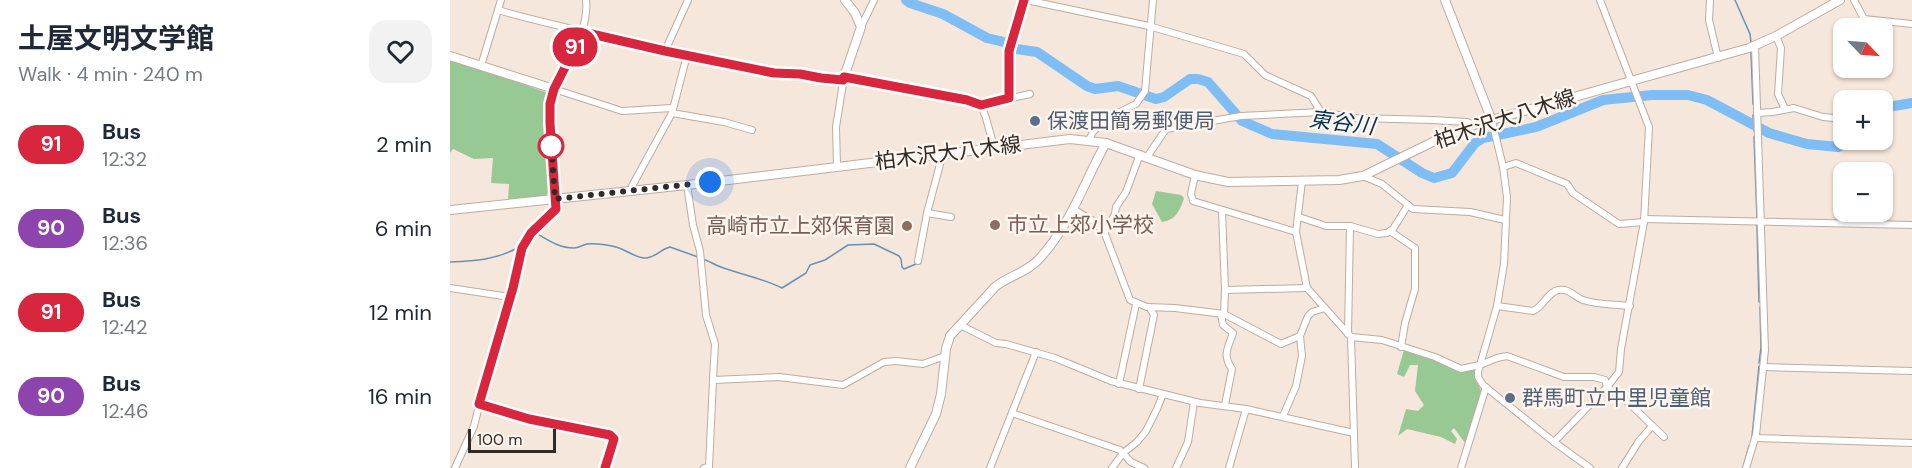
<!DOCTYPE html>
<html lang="en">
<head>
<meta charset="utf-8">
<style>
	:root { --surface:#fff; --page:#f2f2f3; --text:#1f2937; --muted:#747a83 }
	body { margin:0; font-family:"DM Sans","Noto Sans JP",sans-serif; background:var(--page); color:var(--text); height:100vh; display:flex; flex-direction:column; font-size:22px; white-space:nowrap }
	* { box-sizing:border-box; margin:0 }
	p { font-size:20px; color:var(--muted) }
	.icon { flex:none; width:33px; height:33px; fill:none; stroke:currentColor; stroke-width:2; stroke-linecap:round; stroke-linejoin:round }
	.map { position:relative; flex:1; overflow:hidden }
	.details { display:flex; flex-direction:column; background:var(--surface); width:450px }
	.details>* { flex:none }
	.badge { padding:0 12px; border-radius:20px; font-size:21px; line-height:39px }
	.needle { width:39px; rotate:115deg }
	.tools { position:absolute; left:1383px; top:18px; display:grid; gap:12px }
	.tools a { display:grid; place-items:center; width:60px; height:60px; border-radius:12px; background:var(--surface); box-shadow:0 2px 4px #0004; font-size:30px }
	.scale { position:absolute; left:18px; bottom:15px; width:88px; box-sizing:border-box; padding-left:6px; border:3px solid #312b27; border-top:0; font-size:16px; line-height:21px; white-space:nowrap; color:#312b27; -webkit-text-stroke:4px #fef6ee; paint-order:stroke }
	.you { position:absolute; width:30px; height:30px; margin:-15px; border:4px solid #fff; border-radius:50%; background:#1a73e8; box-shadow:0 0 0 9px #1a73e833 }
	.map>.badge { position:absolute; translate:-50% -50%; box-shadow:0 0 0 3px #fff }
	.round { display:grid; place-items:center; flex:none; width:63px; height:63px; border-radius:18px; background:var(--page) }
	.summary { display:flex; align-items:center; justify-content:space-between; height:102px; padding:0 18px }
	h1 { font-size:28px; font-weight:700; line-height:45px }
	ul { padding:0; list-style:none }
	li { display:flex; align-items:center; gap:18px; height:84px; padding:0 18px }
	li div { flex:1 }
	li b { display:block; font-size:22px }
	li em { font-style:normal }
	li .badge { min-width:66px; font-weight:700; text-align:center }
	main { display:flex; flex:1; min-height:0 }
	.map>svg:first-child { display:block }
	.green { fill:#98c893 }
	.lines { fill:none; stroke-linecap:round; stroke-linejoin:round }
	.stream { stroke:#6891b7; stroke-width:1.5 }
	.river { stroke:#7fbdf5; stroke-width:10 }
	.street-casing { stroke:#bbada2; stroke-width:8 }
	.secondary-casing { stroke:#bbada2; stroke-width:10 }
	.street { stroke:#fff; stroke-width:6 }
	.secondary { stroke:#fff; stroke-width:8 }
	.line-casing { stroke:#fff; stroke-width:14 }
	.line { stroke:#d7263d; stroke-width:9 }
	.walk { stroke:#312b27; stroke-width:6; stroke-dasharray:0 10.8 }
	.service-dot { fill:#5c6f8a; stroke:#fef6ee; stroke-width:2 }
	.stop-dot { fill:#fff; stroke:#d7263d; stroke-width:3 }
	.education-dot { fill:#8d6e63; stroke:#fef6ee; stroke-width:2 }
	.labels { text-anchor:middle; stroke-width:5; stroke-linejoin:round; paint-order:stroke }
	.street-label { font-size:21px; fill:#312b27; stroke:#fef6ee }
	.service-label { font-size:21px; fill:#4e5e75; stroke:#fef6ee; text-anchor:start }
	.education-label { font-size:21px; fill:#785e54; stroke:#fef6ee; text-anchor:start }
	.water-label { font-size:22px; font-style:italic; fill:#013255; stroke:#fef6ee }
</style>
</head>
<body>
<main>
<section class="details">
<div class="summary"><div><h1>土屋文明文学館</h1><p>Walk · 4 min · 240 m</p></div><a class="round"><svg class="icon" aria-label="heart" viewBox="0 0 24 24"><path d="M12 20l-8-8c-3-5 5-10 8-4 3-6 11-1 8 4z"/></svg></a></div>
<ul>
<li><span class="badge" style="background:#d7263d;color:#fff">91</span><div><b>Bus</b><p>12:32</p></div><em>2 min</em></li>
<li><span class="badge" style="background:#8e44ad;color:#fff">90</span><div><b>Bus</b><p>12:36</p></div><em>6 min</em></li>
<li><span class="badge" style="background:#d7263d;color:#fff">91</span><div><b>Bus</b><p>12:42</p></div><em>12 min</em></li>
<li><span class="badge" style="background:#8e44ad;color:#fff">90</span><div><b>Bus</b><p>12:46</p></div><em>16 min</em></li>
</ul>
</section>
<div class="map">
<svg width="1462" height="468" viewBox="0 0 1462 468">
	<rect width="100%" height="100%" fill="#f5e7db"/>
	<g class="green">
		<polygon points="0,59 98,93 94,115 100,189 96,196 58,200 59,184 41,183 43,158 24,159 3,149 0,153"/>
		<path d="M706,191L731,195L734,198C730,210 726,220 712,222L702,204Z"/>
		<path d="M954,350C963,353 973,355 983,359C997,364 1010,374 1025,369L1026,381L1032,392L1015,443L1004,428L1001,431L1007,439L1005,444L991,437L957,429L948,436L956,409L968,411L974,405L965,391L968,365H960L954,377L947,374Z"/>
	</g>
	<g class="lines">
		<g class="stream">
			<polyline points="1285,0 1300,34 1301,43"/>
			<polyline points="1301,52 1303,104"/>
			<polyline points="1303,115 1304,131"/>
			<polyline points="1304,137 1307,218"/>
			<polyline points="1307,225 1309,302"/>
			<path d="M86,233C98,240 109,248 124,248C129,248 132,245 137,244C145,243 161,245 169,248C178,251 186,258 195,258C205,258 211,249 220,247L248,257"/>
			<path d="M253,259C259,261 265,265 271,267C292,275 312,278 332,288L356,273L360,265L375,260L398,245L424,244L449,256L451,259L452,267L454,269L466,264"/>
			<path d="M0,262C25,261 46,260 69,247"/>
			<polyline points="1309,363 1311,348 1310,307"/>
			<polyline points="1302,437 1309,366"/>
			<polyline points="1293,468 1299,446"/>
		</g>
		<g class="river">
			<polyline points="456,0 460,3 493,14 537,38 554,42 566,49 587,52 637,86 645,89 668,86 706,99 714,97 740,79 748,79 758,82 792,121 822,134 927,144 972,173 984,178 1002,173 1025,143 1033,138 1086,127 1153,100 1202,95 1238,95 1257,100 1319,133 1357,144 1388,147 1396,144 1401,140"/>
			<polyline points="1432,108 1462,103"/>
		</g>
		<defs>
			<g id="street">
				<polyline points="576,0 699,26 794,54 815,75 861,96 871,112"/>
				<polyline points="1260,0 1259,20 1268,58"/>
				<polyline points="1404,0 1414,19 1462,24"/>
				<path d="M48,10C97,24 146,34 195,46C261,61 326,75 393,80"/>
				<polyline points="411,27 424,0"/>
				<polyline points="1326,36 1331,48 1328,94 1335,109"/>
				<polyline points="215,51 238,0"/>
				<polyline points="31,66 51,0"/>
				<polyline points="399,78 517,100 531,105 536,118 544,147"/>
				<polyline points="104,89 172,111 222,108"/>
				<polyline points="559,98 559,51 574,0"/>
				<polyline points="531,105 580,94"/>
				<polyline points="222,113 274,122 302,130"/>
				<polyline points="1307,113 1323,112 1344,108 1373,117 1394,119"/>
				<polyline points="1042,121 1053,167 1057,197 1054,264 1047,306 1028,372 1028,377 1033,385 1104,442 1140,468"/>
				<polyline points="639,140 643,132 650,125 660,117 686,104 695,91 703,0"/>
				<polyline points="697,157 716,129 791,116 871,112 906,118 983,120 1017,122 1024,125"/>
				<polyline points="387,166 386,127 394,77"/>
				<polyline points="1053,167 1066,163 1117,184 1123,193 1169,224 1194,222"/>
				<polyline points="745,175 741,194 743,201 846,232"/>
				<polyline points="913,176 932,184 963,209 1020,212 1055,220"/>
				<polyline points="852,181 846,232 857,288 901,337 905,468"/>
				<polyline points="237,185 243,225 250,251 256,315 265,344 263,380"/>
				<polyline points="183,190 182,186 222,113 237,55"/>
				<polyline points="623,209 645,222 655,234 680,300 697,307 725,308 774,314 831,344 850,336"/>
				<polyline points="772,211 775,290 774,314"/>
				<polyline points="477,213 501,217"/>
				<polyline points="849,217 876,226 900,226 928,234 937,233 943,229 958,205"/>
				<polyline points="1194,219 1462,225"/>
				<polyline points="940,231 965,248 965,289 955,323 951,347"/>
				<polyline points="654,233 665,214 666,207 676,192 690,154"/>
				<polyline points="468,261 477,213 493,153"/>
				<polyline points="0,288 60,297"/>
				<polyline points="775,290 857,288"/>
				<path d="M1047,306L1083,311C1093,307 1098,292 1108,290C1120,288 1124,297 1133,300C1147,305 1165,304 1180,306"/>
				<path d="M771,315L773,325L783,333C778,348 772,355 782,369L775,405"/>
				<polyline points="510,325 546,343 556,344 605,358 661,381 750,403 796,409 904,433"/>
				<polyline points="898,334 900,226"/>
				<polyline points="901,337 932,340 985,357 1011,369 1030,365 1047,358 1057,356 1114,377 1144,377 1155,380 1157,387 1180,404 1214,437"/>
				<polyline points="1313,367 1462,371"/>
				<polyline points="669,384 686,304"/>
				<polyline points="689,389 704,315 699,307"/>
				<polyline points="29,404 79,419 143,430 162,436 164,439 155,468"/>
				<polyline points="562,413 670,450 681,462 694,468"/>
				<polyline points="833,416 846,386 852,356 850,336 858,316 862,312 875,308"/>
				<polyline points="1305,438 1462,443"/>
				<polyline points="1104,442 1157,387 1169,372 1171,349 1194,222 1199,127 1150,0"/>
				<path d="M5,468L24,426L35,382L63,288L72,248L81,233L106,209C107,177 94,134 100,103C107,66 140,39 136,0"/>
				<polyline points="254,468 259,467 263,380 329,377 393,385 434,362 446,361 473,364 495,356"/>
				<polyline points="540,468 586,352"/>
				<polyline points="662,468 673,453 687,442 696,431 707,409 713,394"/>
				<polyline points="726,468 738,442 744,402"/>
				<polyline points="779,468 796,409"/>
				<polyline points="1011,468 1036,387"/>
				<polyline points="1172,468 1189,441 1202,426"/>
				<polyline points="1296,468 1306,435 1315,350 1305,46"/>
			</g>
			<g id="secondary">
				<polyline points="395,0 405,13 411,27 394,77 399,78"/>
				<polyline points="995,0 1042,121"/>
				<polyline points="0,56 104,89"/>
				<polyline points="0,210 237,185 620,139 656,143 745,175 778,182 889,180 913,176 995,136 1024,125 1299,48 1326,36 1390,0"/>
				<path d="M460,468L486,414L491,394L496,349L500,336L545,287C558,276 576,273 588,260C620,227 634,182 656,143"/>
			</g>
		</defs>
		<use href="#street" class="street-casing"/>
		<use href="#secondary" class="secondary-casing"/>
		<use href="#street" class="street"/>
		<use href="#secondary" class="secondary"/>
	</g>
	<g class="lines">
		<defs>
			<polyline id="line" points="155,468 164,439 160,435 79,419 29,404 63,288 72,248 81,233 106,209 100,123 100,104 104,89 133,32 215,51 324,73 350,74 371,78 393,80 394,77 517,100 531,105 559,98 559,51 574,0"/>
		</defs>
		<use href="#line" class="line-casing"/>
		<use href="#line" class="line"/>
		<polyline class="walk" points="101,146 101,142 105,199 260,182"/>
	</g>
	<g class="service-dot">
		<circle cx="585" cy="121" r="6"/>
		<circle cx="1060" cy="398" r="6"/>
	</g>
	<circle class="stop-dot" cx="101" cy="146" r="12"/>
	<g class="education-dot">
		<circle cx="545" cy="225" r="6"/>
		<circle cx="457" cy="226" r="6"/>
	</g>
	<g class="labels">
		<g class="street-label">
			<text transform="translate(1055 119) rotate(-18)" y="7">柏木沢大八木線</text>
			<text transform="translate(498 153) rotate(-7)" y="7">柏木沢大八木線</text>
		</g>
		<g class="service-label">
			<text x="597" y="128">保渡田簡易郵便局</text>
			<text x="1072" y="405">群馬町立中里児童館</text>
		</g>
		<g class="education-label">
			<text x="557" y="232">市立上郊小学校</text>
			<text x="445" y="233" text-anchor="end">高崎市立上郊保育園</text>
		</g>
		<g class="water-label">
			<text transform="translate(892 122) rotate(7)" y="8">東谷川</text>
		</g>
	</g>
</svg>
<div class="tools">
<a><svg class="needle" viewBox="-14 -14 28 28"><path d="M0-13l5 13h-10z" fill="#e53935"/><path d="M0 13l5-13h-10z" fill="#747a83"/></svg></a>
<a>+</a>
<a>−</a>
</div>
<div class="scale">100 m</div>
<div class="you" style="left:260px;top:182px"></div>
<b class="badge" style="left:125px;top:47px;background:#d7263d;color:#fff">91</b>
</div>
</main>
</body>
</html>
